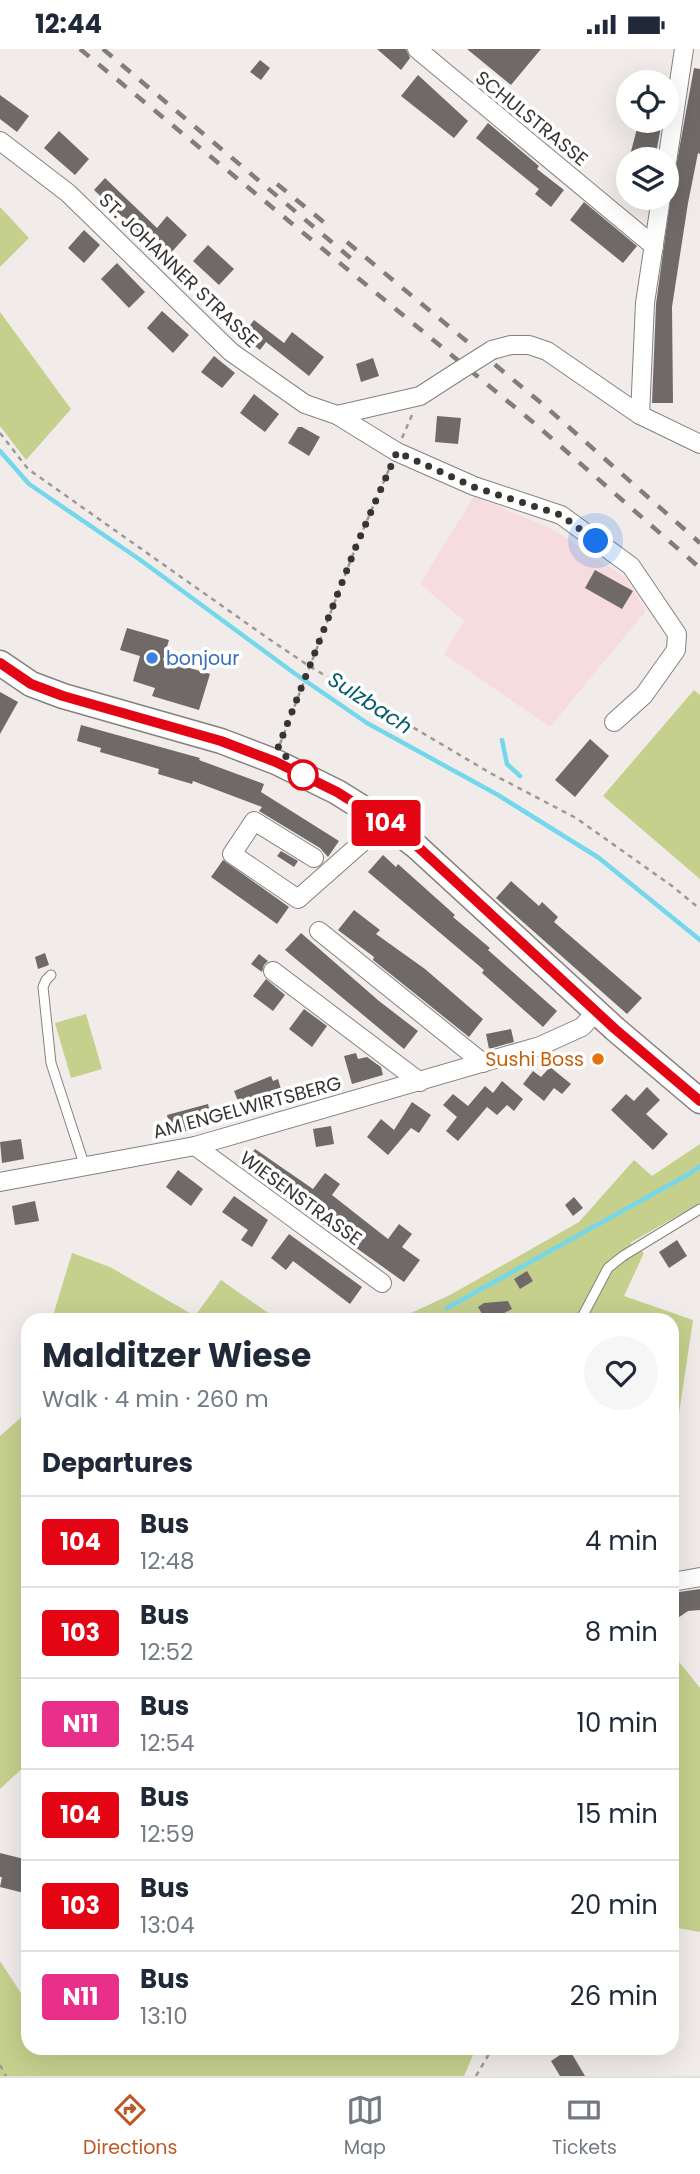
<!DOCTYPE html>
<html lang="en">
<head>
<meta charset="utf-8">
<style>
	:root { --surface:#fff; --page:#f6f6f7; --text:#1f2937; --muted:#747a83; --line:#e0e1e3; --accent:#bc5826 }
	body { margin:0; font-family:Poppins,sans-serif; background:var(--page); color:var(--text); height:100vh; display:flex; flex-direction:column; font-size:26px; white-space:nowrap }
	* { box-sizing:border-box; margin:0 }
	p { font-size:23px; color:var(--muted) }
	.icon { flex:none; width:38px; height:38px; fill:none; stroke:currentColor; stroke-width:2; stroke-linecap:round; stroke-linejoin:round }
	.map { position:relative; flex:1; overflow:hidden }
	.sheet { position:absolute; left:21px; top:1264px; width:658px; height:742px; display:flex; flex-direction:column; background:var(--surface); border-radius:21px; box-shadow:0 7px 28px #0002 }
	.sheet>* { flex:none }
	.badge { padding:0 14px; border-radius:5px; font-size:24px; line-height:46px }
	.controls { position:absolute; left:616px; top:21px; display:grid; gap:14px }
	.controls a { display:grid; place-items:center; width:63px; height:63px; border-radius:50%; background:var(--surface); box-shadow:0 7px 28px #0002; font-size:35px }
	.you { position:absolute; width:35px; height:35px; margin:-18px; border:5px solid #fff; border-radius:50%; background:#1a73e8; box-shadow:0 0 0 10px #1a73e833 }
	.map>.badge { position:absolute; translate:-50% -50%; box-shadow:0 0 0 4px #fff }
	h2 { padding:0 21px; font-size:26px; line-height:63px }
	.round { display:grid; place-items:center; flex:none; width:74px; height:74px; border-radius:37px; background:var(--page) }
	.summary { display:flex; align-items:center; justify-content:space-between; height:119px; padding:0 21px }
	h1 { font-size:33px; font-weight:700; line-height:52px }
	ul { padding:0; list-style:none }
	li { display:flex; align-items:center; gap:21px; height:91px; padding:0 21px; border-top:2px solid var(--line) }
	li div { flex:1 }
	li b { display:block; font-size:26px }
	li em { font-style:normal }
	li .badge { min-width:77px; font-weight:700; text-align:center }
	.status { display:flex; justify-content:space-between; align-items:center; height:49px; padding:0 35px; background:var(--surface); direction:ltr }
	.status svg { height:19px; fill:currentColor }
	.dock { display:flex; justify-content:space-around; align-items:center; height:98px; border-top:2px solid var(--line); background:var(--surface); font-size:19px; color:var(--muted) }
	.dock a { display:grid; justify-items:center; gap:4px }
	.dock .active { color:var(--accent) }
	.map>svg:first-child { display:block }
	.commercial { fill:#f7dcdf }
	.green { fill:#c5d08d }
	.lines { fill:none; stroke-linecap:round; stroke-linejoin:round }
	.stream { stroke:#75d7ec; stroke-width:4.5 }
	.building { fill:#6f6a68 }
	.service-casing { stroke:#86817f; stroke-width:11 }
	.minor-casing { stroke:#86817f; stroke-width:20 }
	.secondary-casing { stroke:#86817f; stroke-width:27 }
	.path { stroke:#9d9997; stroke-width:2.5; stroke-dasharray:5 5; stroke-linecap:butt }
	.service { stroke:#fff; stroke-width:9 }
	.minor { stroke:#fff; stroke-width:18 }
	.secondary { stroke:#fff; stroke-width:24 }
	.rail { stroke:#817d7c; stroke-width:4.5; stroke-dasharray:12 12; stroke-linecap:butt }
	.minor-bridge-casing { stroke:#86817f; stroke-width:20; stroke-linecap:butt }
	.minor-bridge { stroke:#fff; stroke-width:18 }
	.line-casing { stroke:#fff; stroke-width:16 }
	.line { stroke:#e30513; stroke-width:10 }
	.walk { stroke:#373534; stroke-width:7; stroke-dasharray:0 12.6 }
	.shop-dot { fill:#3f7fe0; stroke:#fff; stroke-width:2.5 }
	.stop-dot { fill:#fff; stroke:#e30513; stroke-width:3.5 }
	.food-dot { fill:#e8710a; stroke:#fff; stroke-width:2.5 }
	.labels { text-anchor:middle; stroke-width:7; stroke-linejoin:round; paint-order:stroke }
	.street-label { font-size:19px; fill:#373534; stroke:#fff }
	.shop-label { font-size:19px; fill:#366cbe; stroke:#fff; text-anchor:start }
	.food-label { font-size:19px; fill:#c56008; stroke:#fff; text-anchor:end }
	.water-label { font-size:21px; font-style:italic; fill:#035c6b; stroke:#fff }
</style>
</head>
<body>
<div class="status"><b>12:44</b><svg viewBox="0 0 49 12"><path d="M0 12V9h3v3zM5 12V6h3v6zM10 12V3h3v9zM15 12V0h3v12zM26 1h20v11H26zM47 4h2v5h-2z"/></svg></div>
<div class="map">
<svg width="700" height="2027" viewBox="0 0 700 2027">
	<rect width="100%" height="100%" fill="#f1ecea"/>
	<polygon class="commercial" points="474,447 556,482 626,529 646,562 550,678 444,605 464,572 420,535"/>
	<g class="green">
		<polygon points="0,158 29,189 0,218"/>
		<polygon points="0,263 71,360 26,411 0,377"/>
		<polygon points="694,641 700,646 700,830 603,747"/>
		<polygon points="86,965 102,1020 71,1029 55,974"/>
		<polygon points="700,1095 700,1154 630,1194 644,1204 624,1247 693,1271 672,1411 672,1270 398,1270 450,1246 579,1173 634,1111 652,1127"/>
		<polygon points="72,1204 110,1218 195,1267 221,1231 277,1270 52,1270"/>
		<polygon points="28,1351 28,1714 0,1740 0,1387 24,1366"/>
		<polygon points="672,1604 700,1639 700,1883 672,1878"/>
		<polygon points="0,1912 28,1955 28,1998 476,1999 464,2027 0,2027"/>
	</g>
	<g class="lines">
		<g class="stream">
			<polyline points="0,402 29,435 139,510 294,624 367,674 498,746 599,809 700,891"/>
			<polyline points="502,691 507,715 520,727"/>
			<polyline points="447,1259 689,1125 700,1117"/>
		</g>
	</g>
	<g class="building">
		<polygon points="377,0 406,0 410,9 401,21"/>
		<polygon points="467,0 541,0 511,36"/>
		<polygon points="260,11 270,19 261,31 250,23"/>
		<polygon points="694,19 700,20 700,105 698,104 688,154 672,258 673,354 652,354 656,255 671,145"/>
		<polygon points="418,26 468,72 454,89 401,47"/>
		<polygon points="0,46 29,67 17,83 0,70"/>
		<polygon points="639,72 662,72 655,110 629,110"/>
		<polygon points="488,74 539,117 537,120 564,141 551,158 535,145 539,140 476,89"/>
		<polygon points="59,82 89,110 75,126 44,99"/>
		<polygon points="105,129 157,179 167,167 187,186 168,207 141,181 139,183 129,174 94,141"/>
		<polygon points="584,153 637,197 623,214 570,171"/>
		<polygon points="84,181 100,196 84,214 68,199"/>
		<polygon points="208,196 234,220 219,236 193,212"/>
		<polygon points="117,214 145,243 129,259 101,230"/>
		<polygon points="162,262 189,286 173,304 147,279"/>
		<polygon points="254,271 284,294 292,283 324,308 309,327 266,293 260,301 242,287"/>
		<polygon points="214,307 235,324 222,339 201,323"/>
		<polygon points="373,309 379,327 361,333 356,315"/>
		<polygon points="254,345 279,365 265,383 240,364"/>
		<polygon points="437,367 461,369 458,395 435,393"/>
		<polygon points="298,378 302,378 320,388 309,407 288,394"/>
		<polygon points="595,521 633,542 622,560 585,539"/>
		<polygon points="127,579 169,591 163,611 210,625 199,661 152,647 155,639 133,632 140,607 120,601"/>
		<polygon points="0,643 18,653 0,685"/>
		<polygon points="81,676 200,709 199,711 264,735 261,743 339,792 328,808 320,799 259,762 262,758 193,732 192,735 158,725 159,720 100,703 101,699 77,692"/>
		<polygon points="590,690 609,707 575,748 555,731"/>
		<polygon points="281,802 298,812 294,818 277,807"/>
		<polygon points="383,806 396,818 398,815 455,866 453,868 490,899 488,901 557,962 543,978 482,924 484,921 368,823"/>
		<polygon points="223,811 289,858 277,875 211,828"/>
		<polygon points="511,832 539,857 542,853 558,868 554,873 642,949 627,965 496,849"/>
		<polygon points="354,861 380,881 376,885 425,920 483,970 469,988 373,911 374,908 338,881"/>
		<polygon points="301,884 379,952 418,982 404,1000 285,901"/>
		<polygon points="45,904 49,916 38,920 35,908"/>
		<polygon points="259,905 268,912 264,916 262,923 251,915"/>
		<polygon points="266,930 285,946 273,962 253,947"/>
		<polygon points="304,960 327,977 312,998 289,980"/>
		<polygon points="511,980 514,993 489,1000 486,985"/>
		<polygon points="356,1004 358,1010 367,1008 381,1018 383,1026 352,1035 344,1007"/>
		<polygon points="550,1018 571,1035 562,1045 554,1039 544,1052 523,1035 533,1022 541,1028"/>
		<polygon points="271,1027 273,1032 278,1030 285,1054 272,1058 270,1051 242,1062 234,1042"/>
		<polygon points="502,1032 523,1050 514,1062 507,1056 497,1066 487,1058 458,1092 446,1082 457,1068 443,1056 453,1045 468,1057 485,1037 493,1044"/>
		<polygon points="647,1038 660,1051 646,1065 668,1085 653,1101 611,1061 626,1045 634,1052"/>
		<polygon points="412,1053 431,1066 419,1084 411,1079 388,1106 367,1088 381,1070 394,1081"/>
		<polygon points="208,1055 213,1075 172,1086 167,1066"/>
		<polygon points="331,1077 334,1095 316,1098 313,1080"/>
		<polygon points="21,1090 24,1110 2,1114 0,1093"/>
		<polygon points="255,1100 313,1140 325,1124 340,1135 332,1146 388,1190 399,1175 412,1185 402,1198 420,1211 404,1233 243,1118"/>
		<polygon points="178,1121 203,1140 191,1157 166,1138"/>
		<polygon points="234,1147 268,1171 252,1198 241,1191 248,1181 222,1163"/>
		<polygon points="574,1148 583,1159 573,1167 565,1156"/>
		<polygon points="35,1152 39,1172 15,1176 12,1157"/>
		<polygon points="289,1185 362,1238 350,1255 293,1212 286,1221 271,1209"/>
		<polygon points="677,1191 687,1207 669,1219 659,1203"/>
		<polygon points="527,1222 533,1232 520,1240 514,1230"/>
		<polygon points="508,1252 512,1260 493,1270 485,1270 478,1258 484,1254"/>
		<polygon points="700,1540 700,1561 688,1562 672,1573 672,1544"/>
		<polygon points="0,1804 28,1811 28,1827 24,1844 0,1838 2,1828 0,1828"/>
		<polygon points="569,2000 585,2027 560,2027 551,2012"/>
	</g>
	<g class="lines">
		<defs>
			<g id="service">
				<polyline points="51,926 46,931 43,938 51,1014 85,1118"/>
				<polyline points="581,1270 608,1219 623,1207 700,1160"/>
			</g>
			<g id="minor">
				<polyline points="417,0 654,197"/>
				<polyline points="0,92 68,144 231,303 305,355 337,366 420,347 454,325"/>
				<polyline points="667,113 684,0"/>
				<polyline points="492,301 511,296 529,296 547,302 640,366 700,395"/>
				<polyline points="337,366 397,403 474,437 561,466 631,517 677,585 676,601 644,646 614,673"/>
				<polyline points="640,366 645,254 661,149"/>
				<polyline points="314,809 254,772 232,805 298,850 385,773"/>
				<polyline points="319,882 483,1014"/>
				<polyline points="273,922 420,1033"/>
				<polyline points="195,1097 382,1234"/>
				<polyline points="0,1133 195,1097 540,997 582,978 597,962"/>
				<polyline points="672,1533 700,1528"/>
			</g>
			<polyline id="secondary" points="0,614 31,635 63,647 221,692 276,713 337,743 385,773 417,798 615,980 700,1052"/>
		</defs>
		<use href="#service" class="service-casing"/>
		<use href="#minor" class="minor-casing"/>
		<use href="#secondary" class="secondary-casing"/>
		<g class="path">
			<polyline points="0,384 28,420 269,590 309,617 492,725 576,769 672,837 700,860"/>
			<polyline points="402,389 412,366"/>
			<polyline points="280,695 357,495 390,418"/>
			<polyline points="0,2016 6,2027"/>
			<polyline points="476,2027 493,1998"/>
		</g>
		<use href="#service" class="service"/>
		<use href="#minor" class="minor"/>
		<use href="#secondary" class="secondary"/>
		<g class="rail">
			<polyline points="80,0 534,374 700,519"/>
			<polyline points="103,0 354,212"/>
			<polyline points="277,135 326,175"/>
			<polyline points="347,193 546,358 700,494"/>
		</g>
		<defs>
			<polyline id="minor-bridge" points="454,325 492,301"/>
		</defs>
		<use href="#minor-bridge" class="minor-bridge-casing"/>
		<use href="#minor-bridge" class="minor-bridge"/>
	</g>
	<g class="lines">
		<defs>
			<polyline id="line" points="0,614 31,635 63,647 221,692 276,713 337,743 385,773 417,797 615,980 700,1052"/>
		</defs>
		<use href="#line" class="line-casing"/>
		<use href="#line" class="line"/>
		<polyline class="walk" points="303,726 278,699 357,495 397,403 474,438 561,466 596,492"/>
	</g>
	<circle class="shop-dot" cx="152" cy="609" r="7"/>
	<circle class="stop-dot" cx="303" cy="726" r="14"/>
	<circle class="food-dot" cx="598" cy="1010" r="7"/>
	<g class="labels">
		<g class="street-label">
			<text transform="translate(532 69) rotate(39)" y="7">SCHULSTRASSE</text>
			<text transform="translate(179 221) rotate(44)" y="7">ST. JOHANNER STRASSE</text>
			<text transform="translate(247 1058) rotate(-15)" y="7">AM ENGELWIRTSBERG</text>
			<text transform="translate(301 1149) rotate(36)" y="7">WIESENSTRASSE</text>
		</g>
		<g class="shop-label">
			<text x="166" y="616">bonjour</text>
		</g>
		<g class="food-label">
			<text x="584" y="1017">Sushi Boss</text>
		</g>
		<g class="water-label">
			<text transform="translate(370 654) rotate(33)" y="7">Sulzbach</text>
		</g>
	</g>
</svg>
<div class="controls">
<a><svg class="icon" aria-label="locate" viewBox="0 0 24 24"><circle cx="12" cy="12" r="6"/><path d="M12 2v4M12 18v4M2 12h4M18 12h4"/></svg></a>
<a><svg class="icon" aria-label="layers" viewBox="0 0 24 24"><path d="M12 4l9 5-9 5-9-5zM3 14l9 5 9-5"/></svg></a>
</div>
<div class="you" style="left:596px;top:492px"></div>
<b class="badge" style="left:386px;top:774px;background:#e30513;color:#fff">104</b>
<section class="sheet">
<div class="summary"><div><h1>Malditzer Wiese</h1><p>Walk · 4 min · 260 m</p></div><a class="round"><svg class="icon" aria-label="heart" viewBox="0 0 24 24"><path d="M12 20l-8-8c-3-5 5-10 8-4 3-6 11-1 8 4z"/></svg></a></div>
<h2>Departures</h2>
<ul>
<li><span class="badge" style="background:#e30513;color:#fff">104</span><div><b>Bus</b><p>12:48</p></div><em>4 min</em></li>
<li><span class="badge" style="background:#e30513;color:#fff">103</span><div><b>Bus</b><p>12:52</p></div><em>8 min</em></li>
<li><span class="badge" style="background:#e8308a;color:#fff">N11</span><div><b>Bus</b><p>12:54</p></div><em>10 min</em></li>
<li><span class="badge" style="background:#e30513;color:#fff">104</span><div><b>Bus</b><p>12:59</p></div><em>15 min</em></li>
<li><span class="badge" style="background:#e30513;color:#fff">103</span><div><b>Bus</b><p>13:04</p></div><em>20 min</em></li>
<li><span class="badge" style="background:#e8308a;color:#fff">N11</span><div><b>Bus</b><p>13:10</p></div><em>26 min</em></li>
</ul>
</section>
</div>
<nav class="dock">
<a class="active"><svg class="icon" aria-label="directions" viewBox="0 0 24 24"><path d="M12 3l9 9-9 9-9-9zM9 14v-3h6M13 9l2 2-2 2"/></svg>Directions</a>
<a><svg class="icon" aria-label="map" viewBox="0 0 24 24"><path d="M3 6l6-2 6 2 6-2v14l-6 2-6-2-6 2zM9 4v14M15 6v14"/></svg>Map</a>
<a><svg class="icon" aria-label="tickets" viewBox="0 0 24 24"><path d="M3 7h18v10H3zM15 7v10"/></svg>Tickets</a>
</nav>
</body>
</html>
